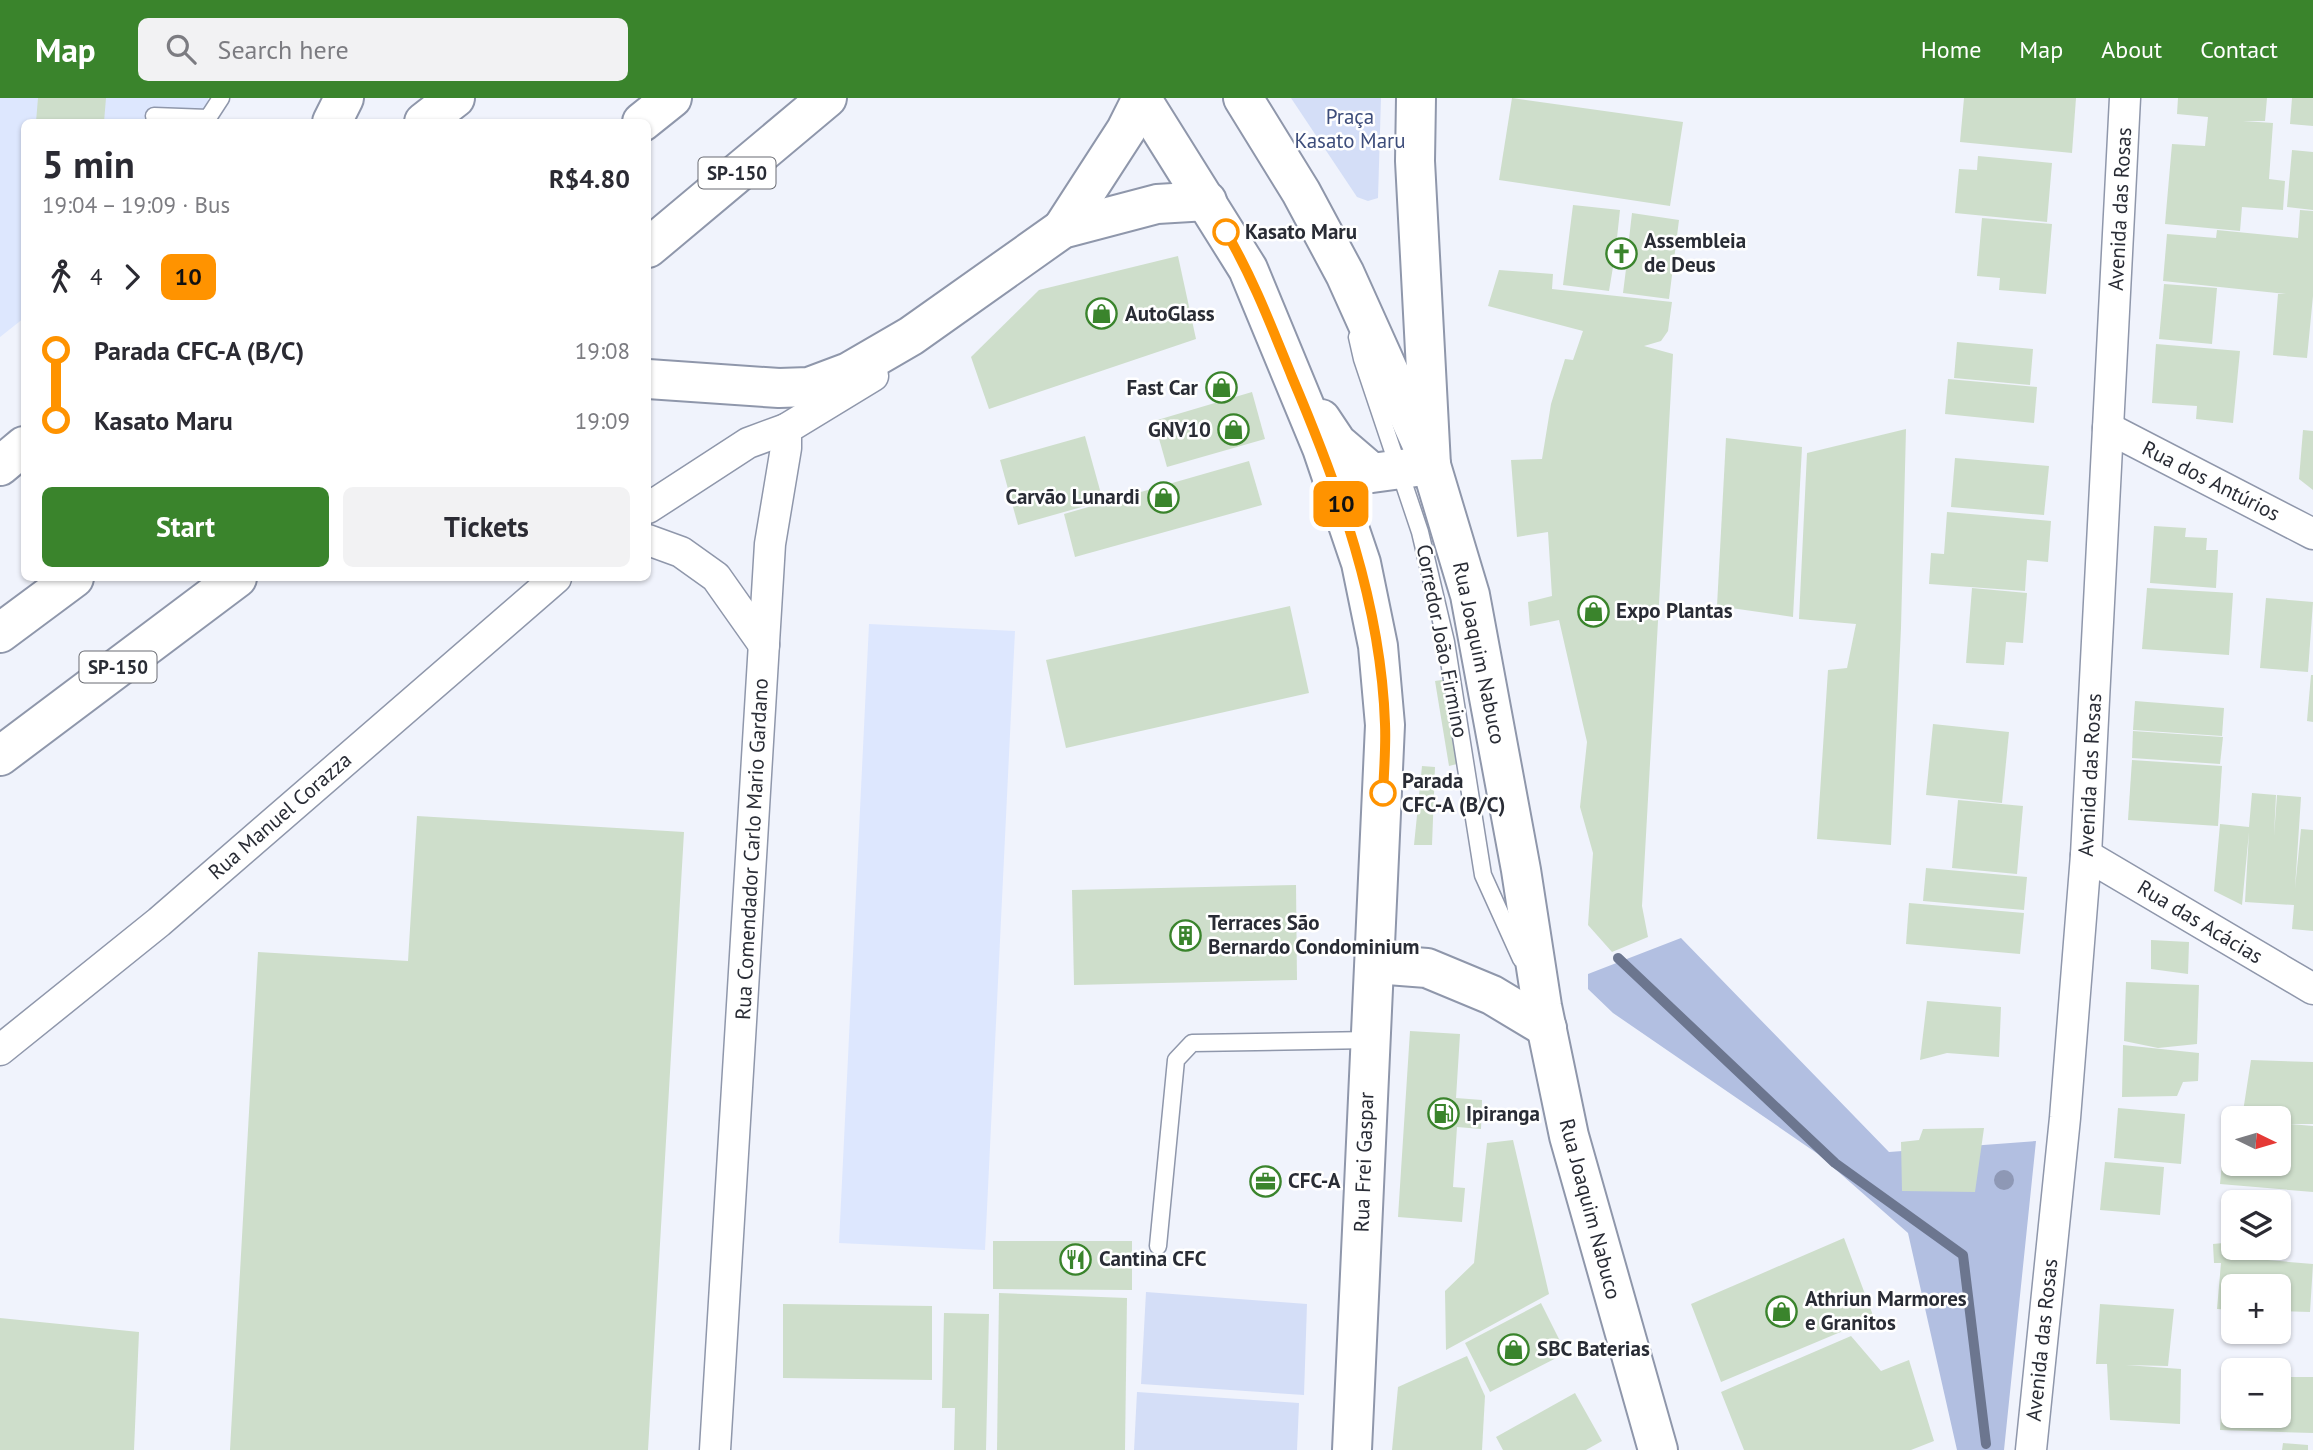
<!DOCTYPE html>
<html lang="en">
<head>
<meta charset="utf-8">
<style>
	:root { --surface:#fff; --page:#f2f2f3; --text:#2b2b33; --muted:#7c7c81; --accent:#3a842c }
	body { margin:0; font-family:"PT Sans",sans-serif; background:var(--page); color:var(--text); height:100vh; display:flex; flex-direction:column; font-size:26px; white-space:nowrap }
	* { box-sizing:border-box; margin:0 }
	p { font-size:23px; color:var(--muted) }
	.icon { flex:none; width:38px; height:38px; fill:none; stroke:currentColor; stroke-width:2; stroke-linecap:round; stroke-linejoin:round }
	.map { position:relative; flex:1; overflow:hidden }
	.details { position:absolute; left:21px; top:21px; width:630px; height:462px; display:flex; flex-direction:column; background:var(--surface); border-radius:10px; box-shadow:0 2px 5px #0004 }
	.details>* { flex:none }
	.badge { padding:0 14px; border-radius:10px; font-size:24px; line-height:46px }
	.needle { width:46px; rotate:95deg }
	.tools { position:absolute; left:2221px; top:1008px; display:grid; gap:14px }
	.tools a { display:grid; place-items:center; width:70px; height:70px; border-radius:10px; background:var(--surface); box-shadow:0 2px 5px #0004; font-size:35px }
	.map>.badge { position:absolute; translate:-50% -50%; box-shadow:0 0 0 4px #fff }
	.legs { display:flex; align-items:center; gap:10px; height:77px; padding:0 21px; font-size:23px }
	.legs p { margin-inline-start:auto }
	.overview { display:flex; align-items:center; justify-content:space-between; height:119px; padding:0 21px }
	h1 { font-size:38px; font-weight:800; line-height:52px }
	.action { display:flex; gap:14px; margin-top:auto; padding:14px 21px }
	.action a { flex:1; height:80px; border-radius:10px; background:var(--accent); color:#fff; font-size:28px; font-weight:800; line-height:80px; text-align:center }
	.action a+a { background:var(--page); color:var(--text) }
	ul { padding:0 21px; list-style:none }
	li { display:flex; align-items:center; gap:24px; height:70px; font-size:26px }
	li i { display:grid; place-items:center; width:10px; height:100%; margin:0 9px; background:currentColor }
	li i::after { content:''; width:18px; height:18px; margin:-9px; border:5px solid; border-radius:50%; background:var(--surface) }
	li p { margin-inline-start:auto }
	li:first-child i { background:linear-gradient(#0000 50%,currentColor 0) }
	li:last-child i { background:linear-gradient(currentColor 50%,#0000 0) }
	header { display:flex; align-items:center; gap:42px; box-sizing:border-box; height:98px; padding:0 35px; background:var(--accent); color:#fff }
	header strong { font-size:33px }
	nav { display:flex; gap:38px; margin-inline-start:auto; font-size:24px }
	.search { width:490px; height:63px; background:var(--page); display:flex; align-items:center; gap:18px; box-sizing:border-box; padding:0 24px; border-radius:10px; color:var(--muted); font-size:26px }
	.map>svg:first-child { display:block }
	.built { fill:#dde7fe }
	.green { fill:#d4def7 }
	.forest { fill:#b2bfe1 }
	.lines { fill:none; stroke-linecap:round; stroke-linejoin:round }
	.stream { stroke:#6c768f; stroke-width:10 }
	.building { fill:#cedecb }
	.service-casing { stroke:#8f97ab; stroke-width:19 }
	.minor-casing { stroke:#8f97ab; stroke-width:33 }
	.primary-casing { stroke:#8f97ab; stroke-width:42 }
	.trunk-casing { stroke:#8f97ab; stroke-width:42 }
	.motorway-casing { stroke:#8f97ab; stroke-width:42 }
	.service { stroke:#fff; stroke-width:16 }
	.minor { stroke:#fff; stroke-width:30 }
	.primary { stroke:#fff; stroke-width:38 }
	.trunk { stroke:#fff; stroke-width:38 }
	.motorway { stroke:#fff; stroke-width:38 }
	.tree { fill:#8e98b5 }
	.line-1-casing { stroke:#fff; stroke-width:16 }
	.line-1 { stroke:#ff9300; stroke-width:10 }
	.stop-1-dot { fill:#fff; stroke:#ff9300; stroke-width:3.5 }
	.labels { text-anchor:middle; stroke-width:5; stroke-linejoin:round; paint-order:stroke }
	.shield { fill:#fff; stroke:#696b72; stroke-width:2 }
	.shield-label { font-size:19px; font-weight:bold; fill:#292c35 }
	.park-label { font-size:21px; fill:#3d4d7b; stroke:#fff }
	.street-label { font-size:21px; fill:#292c35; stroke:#fff }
	.stop-label { font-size:21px; font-weight:bold; fill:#292c35; stroke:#fff; text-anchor:start }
	.poi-label { font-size:21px; font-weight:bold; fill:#292c35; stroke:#fff; text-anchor:start }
</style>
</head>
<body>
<header>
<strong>Map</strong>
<div class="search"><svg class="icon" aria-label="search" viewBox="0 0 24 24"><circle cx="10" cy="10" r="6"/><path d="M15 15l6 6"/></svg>Search here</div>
<nav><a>Home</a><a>Map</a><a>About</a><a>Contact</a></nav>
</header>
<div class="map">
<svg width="2313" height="1352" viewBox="0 0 2313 1352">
	<rect width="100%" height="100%" fill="#f0f3fc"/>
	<g class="built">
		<polygon points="0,0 208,0 207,24 24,24 24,220 0,239"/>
		<polygon points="869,526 1015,533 985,1152 839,1145"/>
	</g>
	<g class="green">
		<polygon points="1291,0 1381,0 1378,100 1368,103 1357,99"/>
		<polygon points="1146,1194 1307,1206 1304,1297 1141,1286"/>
		<polygon points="1137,1294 1299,1305 1297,1352 1134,1352"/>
	</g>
	<polygon class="forest" points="1681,840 1889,1054 2036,1043 2004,1352 1957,1352 1908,1135 1818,1056 1613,915 1588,891 1588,876"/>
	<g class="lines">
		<polyline class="stream" points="1618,860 1835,1065 1963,1157 1986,1346"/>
	</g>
	<g class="building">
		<polygon points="38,0 106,0 104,24 36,24"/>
		<polygon points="1512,0 1683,24 1670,108 1499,82"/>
		<polygon points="1964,0 2076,0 2072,55 1960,44"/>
		<polygon points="2178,0 2267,0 2265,23 2243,23 2273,25 2269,81 2285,83 2283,112 2242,109 2240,133 2165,126 2172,46 2205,48 2208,19 2177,16"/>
		<polygon points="2292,0 2313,0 2313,28 2290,26"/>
		<polygon points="2292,52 2313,54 2313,112 2287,109"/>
		<polygon points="1978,58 2052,65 2047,124 1955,115 1959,71 1977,72"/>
		<polygon points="1573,107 1620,112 1617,140 1629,141 1632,115 1679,122 1669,201 1623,195 1626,171 1613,169 1609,193 1563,187"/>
		<polygon points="2300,112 2313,113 2313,198 2307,260 2273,257 2278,196 2286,196 2163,183 2167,136 2216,140 2217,132 2298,140"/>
		<polygon points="1982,120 2052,126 2046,196 1999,192 2000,180 1977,178"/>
		<polygon points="1178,158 1196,241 989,311 971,259 1039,192"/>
		<polygon points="1499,172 1553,176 1552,191 1672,204 1668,233 1661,243 1644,248 1673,256 1642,808 1648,839 1612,854 1588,827 1593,755 1580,709 1587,644 1559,522 1530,528 1528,504 1552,498 1548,434 1517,439 1511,362 1542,361 1551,306 1565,261 1573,262 1583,233 1488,208"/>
		<polygon points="2164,186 2217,190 2212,246 2159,241"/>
		<polygon points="1957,244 2033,251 2030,287 1954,280"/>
		<polygon points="2156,246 2240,253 2233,325 2196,321 2197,308 2152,305"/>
		<polygon points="1948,281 2037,289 2034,325 1945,316"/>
		<polygon points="1252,294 1265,341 1167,369 1154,323"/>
		<polygon points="1906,331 1901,530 1891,747 1817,741 1828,572 1847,570 1856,526 1799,521 1807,355"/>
		<polygon points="2303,332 2313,333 2313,392 2299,381"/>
		<polygon points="1085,338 1103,403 1018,427 1000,362"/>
		<polygon points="1726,340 1802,349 1793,519 1717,508"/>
		<polygon points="1955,360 2049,368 2044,417 1951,409"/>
		<polygon points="1249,363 1262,407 1075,459 1064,416"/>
		<polygon points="1947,414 2051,423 2048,464 2027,462 2025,493 1929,486 1931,455 1944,456"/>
		<polygon points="2154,428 2186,430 2185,439 2207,440 2206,452 2218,452 2216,490 2150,485"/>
		<polygon points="1972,490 2027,495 2023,545 2006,544 2004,567 1966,565"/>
		<polygon points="2147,490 2233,495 2229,557 2142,551"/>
		<polygon points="2266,500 2313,504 2308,574 2260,570"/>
		<polygon points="1290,508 1309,595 1066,650 1046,562"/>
		<polygon points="2311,577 2313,577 2313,624 2307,623"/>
		<polygon points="1448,581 1461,665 1449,668 1435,583"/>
		<polygon points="2135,603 2224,610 2222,638 2133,632"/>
		<polygon points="1933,626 2009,634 2002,705 1926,697"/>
		<polygon points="2133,633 2223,639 2220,666 2132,660"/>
		<polygon points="2132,662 2222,668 2218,728 2128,722"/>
		<polygon points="1422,668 1435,669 1432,747 1414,747"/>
		<polygon points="2252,695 2276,697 2274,738 2277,697 2301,699 2295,790 2301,731 2313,732 2313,833 2292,831 2294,807 2245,804 2249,734 2242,807 2214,793 2220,726 2249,729"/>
		<polygon points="1958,702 2023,708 2017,776 1952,770"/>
		<polygon points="417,718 684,734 648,1352 230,1352 258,854 408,863"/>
		<polygon points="1926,770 2027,779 2024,812 1923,803"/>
		<polygon points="1296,787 1297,882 1074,887 1072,792"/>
		<polygon points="1909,805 2024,815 2020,856 1906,846"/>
		<polygon points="2151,842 2189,844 2188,876 2151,871"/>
		<polygon points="2126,884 2199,887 2197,946 2158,950 2124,943"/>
		<polygon points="1927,903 2001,909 1999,959 1947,955 1920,962"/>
		<polygon points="1410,933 1460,936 1456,1000 1482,1002 1481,1031 1457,1029 1453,1089 1465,1090 1462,1124 1398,1119"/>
		<polygon points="2123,947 2199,955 2198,983 2183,984 2177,998 2122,999"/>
		<polygon points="2251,962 2313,964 2313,1026 2290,1026 2313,1028 2313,1094 2220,1086 2226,1021 2233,1022 2233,1066 2278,1066 2278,1020 2242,1020"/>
		<polygon points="2118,1010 2185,1016 2181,1066 2114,1060"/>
		<polygon points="1984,1030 1975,1094 1902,1093 1901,1044 1919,1042 1923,1031"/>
		<polygon points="1513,1042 1549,1196 1446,1252 1445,1193 1474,1165 1487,1045"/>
		<polygon points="2105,1064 2164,1069 2160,1117 2100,1112"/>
		<polygon points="1844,1140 1874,1220 1721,1284 1691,1206"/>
		<polygon points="993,1143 1132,1143 1132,1192 993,1191"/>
		<polygon points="2233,1144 2233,1159 2313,1166 2310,1214 2278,1213 2278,1188 2233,1188 2233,1212 2217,1211 2221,1165 2214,1165 2213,1146"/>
		<polygon points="999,1195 1127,1200 1125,1352 997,1352"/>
		<polygon points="1541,1205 1566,1255 1490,1294 1465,1245"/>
		<polygon points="783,1206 932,1208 932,1282 783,1280"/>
		<polygon points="2100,1206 2174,1211 2168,1268 2126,1267 2181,1271 2180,1326 2110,1322 2107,1266 2096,1266"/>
		<polygon points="944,1215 989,1216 986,1352 954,1352 955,1310 942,1310"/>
		<polygon points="0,1220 139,1234 134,1352 0,1352"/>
		<polygon points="1851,1238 1881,1273 1909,1262 1934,1343 1911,1352 1744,1352 1721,1294"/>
		<polygon points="1467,1258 1485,1298 1482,1352 1392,1352 1398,1289"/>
		<polygon points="2223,1279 2233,1279 2233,1318 2278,1318 2278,1279 2313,1279 2313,1335 2220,1332"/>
		<polygon points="1575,1295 1602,1343 1586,1352 1503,1352 1496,1339"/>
		<polygon points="2283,1345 2308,1347 2308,1352 2282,1352"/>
	</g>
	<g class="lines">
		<defs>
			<g id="service">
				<polyline points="154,18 208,20 221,0"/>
				<polyline points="1357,239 1362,261 1420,434 1446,544 1483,777 1521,861"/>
				<polyline points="1158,1148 1176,962 1192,945 1370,942"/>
			</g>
			<g id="minor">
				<polyline points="2108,330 2313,436"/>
				<polyline points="648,410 748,345 786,331"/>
				<polyline points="648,442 681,454 716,479 764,547"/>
				<polyline points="2086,757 2313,891"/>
				<polyline points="0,952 159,824 556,480"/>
				<polyline points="715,1352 770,446 786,350 786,331 873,278"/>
				<polyline points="2031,1352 2065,1020 2086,757 2125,0"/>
			</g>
			<g id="primary">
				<polyline points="1141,0 1248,171 1322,350 1361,465 1378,548 1385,627 1352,1352"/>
				<polyline points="1243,0 1301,94 1345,176 1431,367 1470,497 1521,772 1542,908 1569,1038 1658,1352"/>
				<polyline points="1321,321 1337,345 1372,375 1431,367"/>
				<polyline points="1375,866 1427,870 1492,897 1547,930"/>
			</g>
			<g id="trunk">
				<polyline points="1416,0 1415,63 1431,367"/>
				<polyline points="332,24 344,0"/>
				<polyline points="424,24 455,0"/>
				<polyline points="0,368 24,348"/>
			</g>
			<g id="motorway">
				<polyline points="642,24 672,0"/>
				<polyline points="1062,131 1126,32 1142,0"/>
				<polyline points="648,150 827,0"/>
				<polyline points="648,281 779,290 809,289 849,274 911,238 1062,131 1157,106 1207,103"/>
				<polyline points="0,535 74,480"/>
				<polyline points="0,658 237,480"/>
			</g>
		</defs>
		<use href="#service" class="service-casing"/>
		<use href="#minor" class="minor-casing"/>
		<use href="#primary" class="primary-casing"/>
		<use href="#trunk" class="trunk-casing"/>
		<use href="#motorway" class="motorway-casing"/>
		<use href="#service" class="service"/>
		<use href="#minor" class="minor"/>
		<use href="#primary" class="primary"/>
		<use href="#trunk" class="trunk"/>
		<use href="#motorway" class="motorway"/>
	</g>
	<circle class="tree" cx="2004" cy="1082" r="10"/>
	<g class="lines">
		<defs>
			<path id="line-1" d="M1226,134C1253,180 1272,230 1292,279C1339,390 1381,505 1385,626C1386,649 1384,673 1383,695"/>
		</defs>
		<use href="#line-1" class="line-1-casing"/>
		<use href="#line-1" class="line-1"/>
	</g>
	<defs>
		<symbol id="church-ring" viewBox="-11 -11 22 22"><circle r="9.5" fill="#fff" stroke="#3a842c" stroke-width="1.5"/><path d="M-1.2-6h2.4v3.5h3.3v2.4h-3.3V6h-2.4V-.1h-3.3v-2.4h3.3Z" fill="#3a842c"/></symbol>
		<symbol id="shop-ring" viewBox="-11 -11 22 22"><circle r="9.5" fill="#fff" stroke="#3a842c" stroke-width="1.5"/><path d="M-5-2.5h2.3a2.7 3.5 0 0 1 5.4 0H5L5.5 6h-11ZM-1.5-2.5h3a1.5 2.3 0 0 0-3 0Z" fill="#3a842c"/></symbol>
		<symbol id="building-ring" viewBox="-11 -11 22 22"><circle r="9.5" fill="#fff" stroke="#3a842c" stroke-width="1.5"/><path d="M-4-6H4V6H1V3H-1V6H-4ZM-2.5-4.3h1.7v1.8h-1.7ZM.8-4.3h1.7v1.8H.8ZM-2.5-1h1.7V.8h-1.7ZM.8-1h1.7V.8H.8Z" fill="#3a842c"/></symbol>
		<symbol id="fuel-ring" viewBox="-11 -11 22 22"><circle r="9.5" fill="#fff" stroke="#3a842c" stroke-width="1.5"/><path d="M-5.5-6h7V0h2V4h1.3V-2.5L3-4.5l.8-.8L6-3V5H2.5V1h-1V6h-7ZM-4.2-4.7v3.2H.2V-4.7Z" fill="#3a842c"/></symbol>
		<symbol id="office-ring" viewBox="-11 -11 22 22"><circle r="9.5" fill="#fff" stroke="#3a842c" stroke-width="1.5"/><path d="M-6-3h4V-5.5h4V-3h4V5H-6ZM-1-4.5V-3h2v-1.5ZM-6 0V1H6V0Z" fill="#3a842c"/></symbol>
		<symbol id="restaurant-ring" viewBox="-11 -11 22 22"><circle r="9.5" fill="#fff" stroke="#3a842c" stroke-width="1.5"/><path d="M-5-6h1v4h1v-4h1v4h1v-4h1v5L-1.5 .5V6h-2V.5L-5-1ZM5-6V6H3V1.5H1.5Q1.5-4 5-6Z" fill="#3a842c"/></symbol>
	</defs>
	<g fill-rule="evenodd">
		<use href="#church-ring" x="1604" y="138" width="35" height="35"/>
		<use href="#shop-ring" x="1084" y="198" width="35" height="35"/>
		<use href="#shop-ring" x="1204" y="272" width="35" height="35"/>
		<use href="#shop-ring" x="1216" y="314" width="35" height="35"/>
		<use href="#shop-ring" x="1146" y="382" width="35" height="35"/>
		<use href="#shop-ring" x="1576" y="496" width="35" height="35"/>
		<use href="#building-ring" x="1168" y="820" width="35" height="35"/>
		<use href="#fuel-ring" x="1426" y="998" width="35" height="35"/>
		<use href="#office-ring" x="1248" y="1066" width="35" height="35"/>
		<use href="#restaurant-ring" x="1058" y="1144" width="35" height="35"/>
		<use href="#shop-ring" x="1764" y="1196" width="35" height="35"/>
		<use href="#shop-ring" x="1496" y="1234" width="35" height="35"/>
	</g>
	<g class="stop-1-dot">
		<circle cx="1226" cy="134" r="12"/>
		<circle cx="1383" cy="695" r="12"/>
	</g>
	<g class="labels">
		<g class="shield">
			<rect x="698.5" y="59.5" width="77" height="31" rx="5"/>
			<rect x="79.5" y="553.5" width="77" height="31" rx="5"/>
		</g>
		<g class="shield-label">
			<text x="737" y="82">SP-150</text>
			<text x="118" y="576">SP-150</text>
		</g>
		<g class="park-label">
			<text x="1350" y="26">Praça<tspan x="1350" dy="24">Kasato Maru</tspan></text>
		</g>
		<g class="street-label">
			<text transform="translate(2120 111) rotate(-87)" y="7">Avenida das Rosas</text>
			<text transform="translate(2211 383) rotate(27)" y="7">Rua dos Antúrios</text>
			<text transform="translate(1442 543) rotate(79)" y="7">Corredor João Firmino</text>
			<text transform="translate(1479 555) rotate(78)" y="7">Rua Joaquim Nabuco</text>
			<text transform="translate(2090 677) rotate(-87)" y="7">Avenida das Rosas</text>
			<text transform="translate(280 718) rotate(-41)" y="7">Rua Manuel Corazza</text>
			<text transform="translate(752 751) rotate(-87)" y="7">Rua Comendador Carlo Mario Gardano</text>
			<text transform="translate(2200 824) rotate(31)" y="7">Rua das Acácias</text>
			<text transform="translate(1364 1064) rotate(-88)" y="7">Rua Frei Gaspar</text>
			<text transform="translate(1590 1111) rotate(75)" y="7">Rua Joaquim Nabuco</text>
			<text transform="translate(2042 1242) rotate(-84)" y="7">Avenida das Rosas</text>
		</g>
		<g class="stop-label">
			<text x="1245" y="141">Kasato Maru</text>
			<text x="1402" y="690">Parada<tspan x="1402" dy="24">CFC-A (B/C)</tspan></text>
		</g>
		<g class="poi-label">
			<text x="1644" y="150">Assembleia<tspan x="1644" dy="24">de Deus</tspan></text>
			<text x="1125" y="223">AutoGlass</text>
			<text x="1198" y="297" text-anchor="end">Fast Car</text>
			<text x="1211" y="339" text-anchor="end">GNV10</text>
			<text x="1140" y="406" text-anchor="end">Carvão Lunardi</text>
			<text x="1616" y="520">Expo Plantas</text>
			<text x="1208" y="832">Terraces São<tspan x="1208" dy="24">Bernardo Condominium</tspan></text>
			<text x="1466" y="1023">Ipiranga</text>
			<text x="1288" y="1090">CFC-A</text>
			<text x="1099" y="1168">Cantina CFC</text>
			<text x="1805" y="1208">Athriun Marmores<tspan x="1805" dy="24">e Granitos</tspan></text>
			<text x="1537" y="1258">SBC Baterias</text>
		</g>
	</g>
</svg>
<div class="tools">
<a><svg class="needle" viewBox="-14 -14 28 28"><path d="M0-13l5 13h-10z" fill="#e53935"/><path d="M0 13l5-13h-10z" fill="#7c7c81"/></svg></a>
<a><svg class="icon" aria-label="layers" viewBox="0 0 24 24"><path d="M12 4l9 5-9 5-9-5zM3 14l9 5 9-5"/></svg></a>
<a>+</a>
<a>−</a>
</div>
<b class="badge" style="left:1341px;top:406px;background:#ff9300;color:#111">10</b>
<section class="details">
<div class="overview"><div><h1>5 min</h1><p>19:04 – 19:09 · Bus</p></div><b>R$4.80</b></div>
<div class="legs"><svg class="icon" aria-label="walk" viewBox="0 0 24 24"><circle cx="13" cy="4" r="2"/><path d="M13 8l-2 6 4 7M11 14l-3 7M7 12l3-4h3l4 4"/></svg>4<svg class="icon" aria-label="forward" viewBox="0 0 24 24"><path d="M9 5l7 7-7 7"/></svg><b class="badge" style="background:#ff9300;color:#111">10</b></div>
<ul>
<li><i style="color:#ff9300"></i><b>Parada CFC-A (B/C)</b><p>19:08</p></li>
<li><i style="color:#ff9300"></i><b>Kasato Maru</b><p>19:09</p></li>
</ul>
<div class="action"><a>Start</a><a>Tickets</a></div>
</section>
</div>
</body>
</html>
